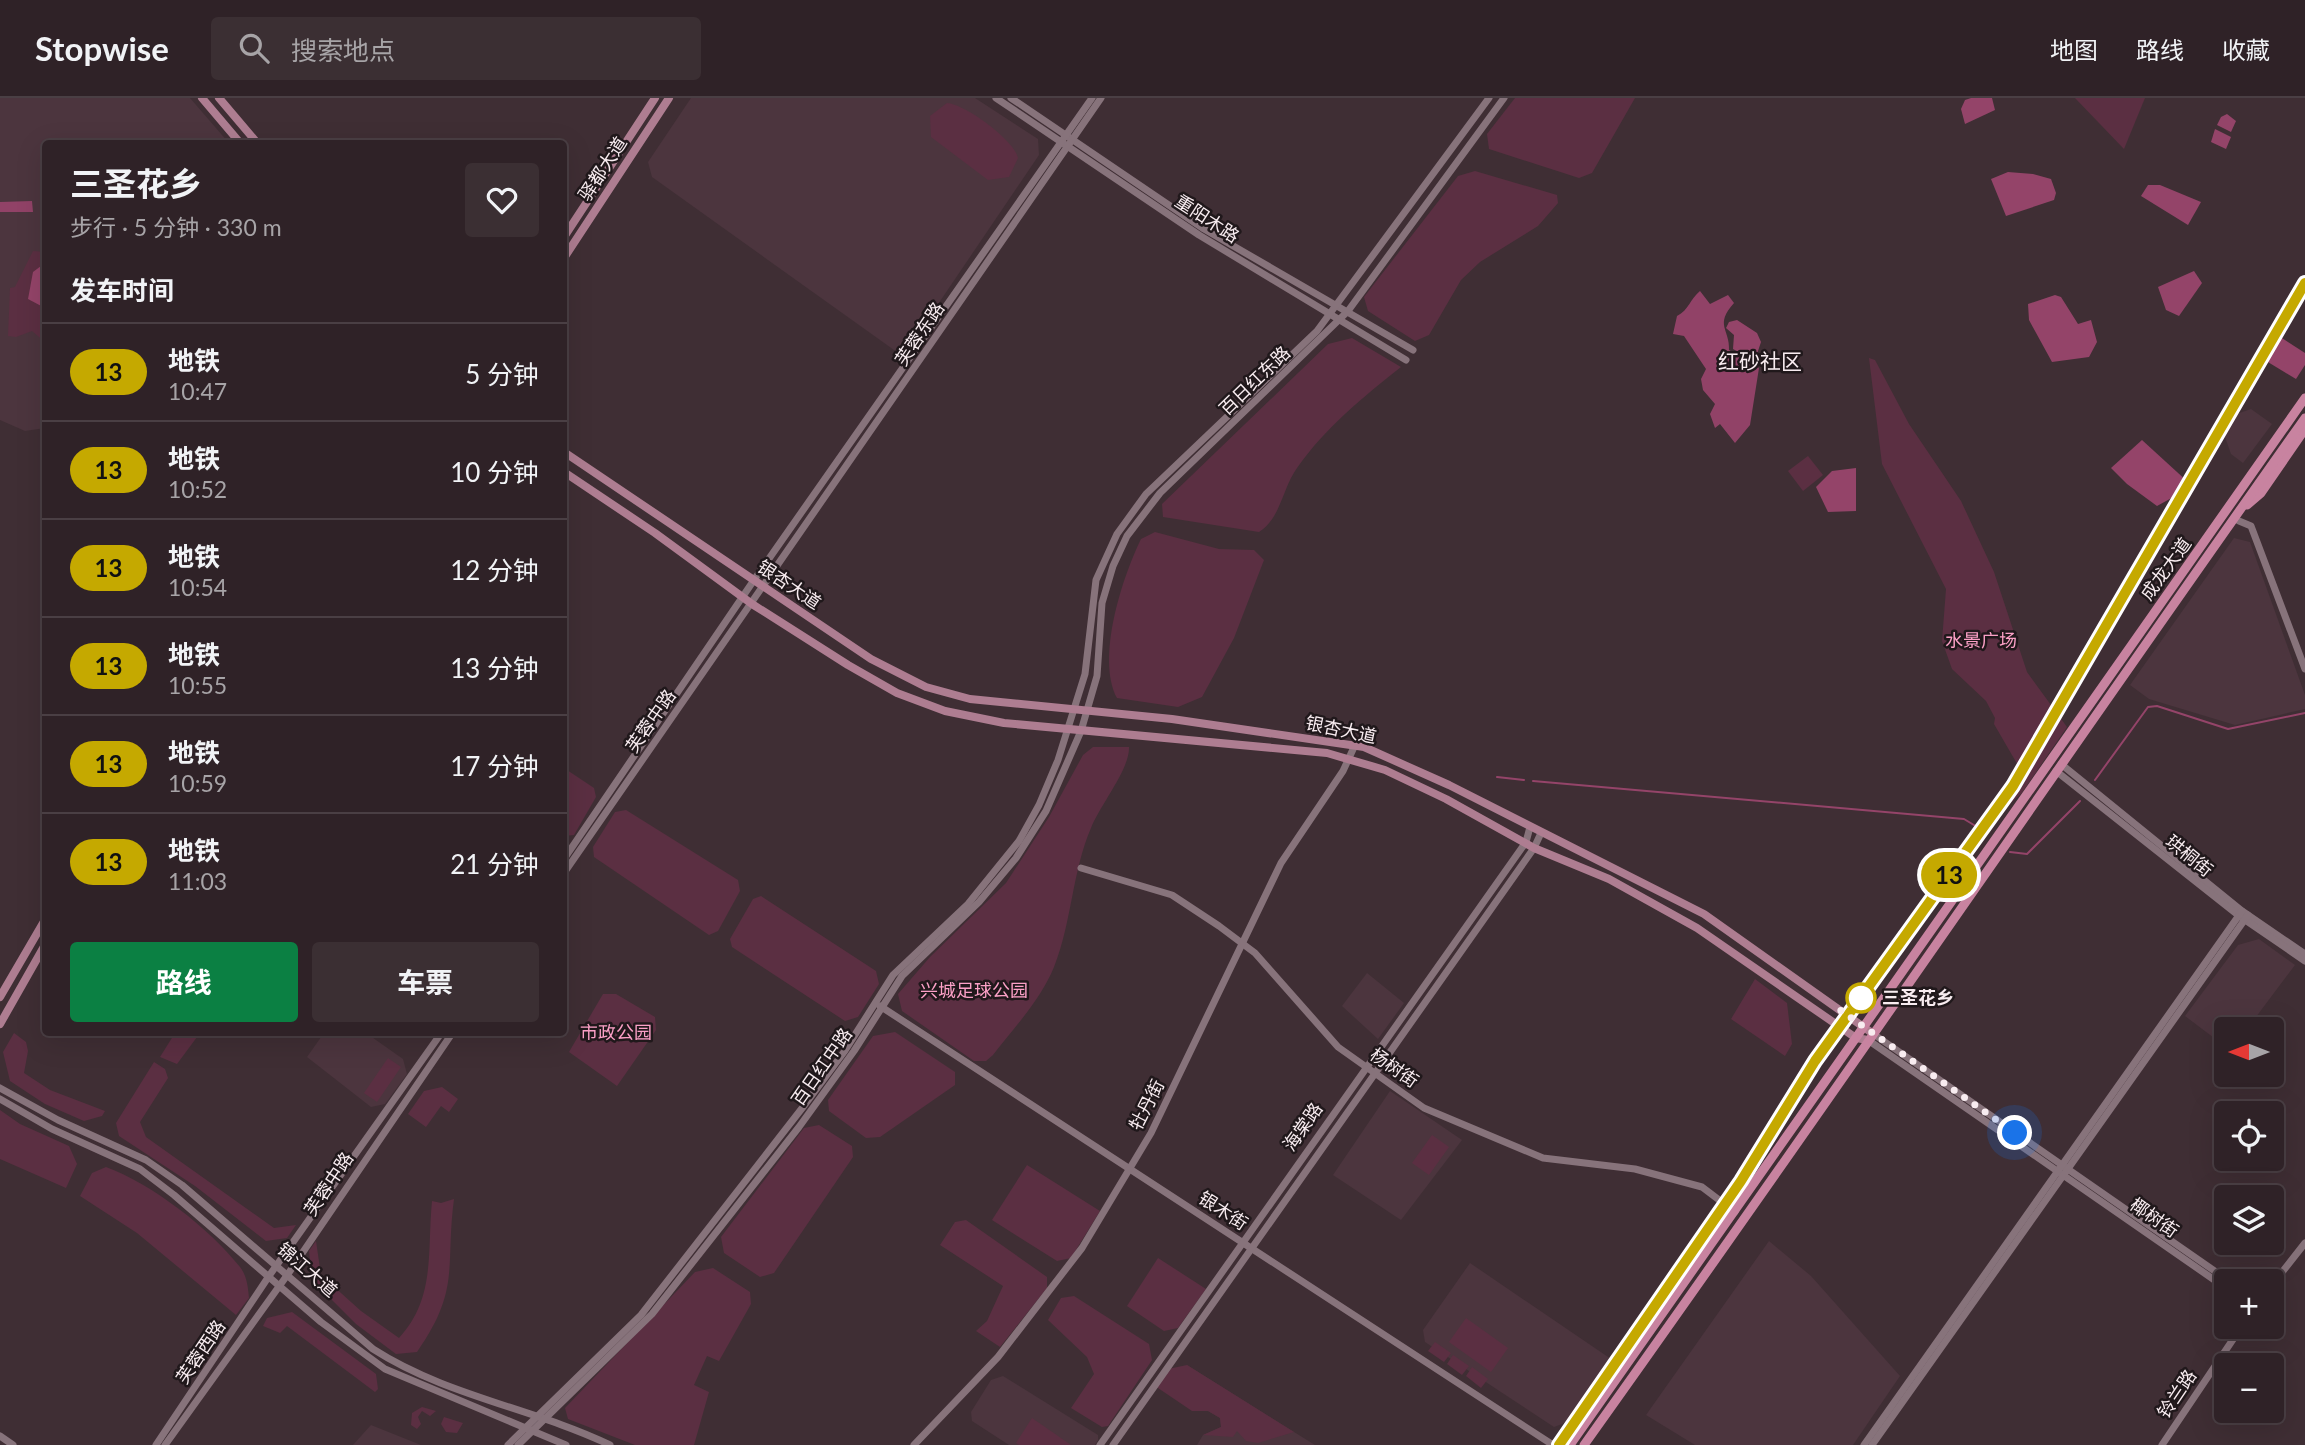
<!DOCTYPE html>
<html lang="zh">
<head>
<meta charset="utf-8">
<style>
	:root { --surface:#2f2227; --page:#3b2f33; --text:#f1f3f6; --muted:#a7a4a7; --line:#4a3f44; --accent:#0b8043 }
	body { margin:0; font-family:Lato,"Noto Sans SC",sans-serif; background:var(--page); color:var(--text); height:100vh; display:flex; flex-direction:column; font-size:26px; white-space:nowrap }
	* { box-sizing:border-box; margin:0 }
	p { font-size:23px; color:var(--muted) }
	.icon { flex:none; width:38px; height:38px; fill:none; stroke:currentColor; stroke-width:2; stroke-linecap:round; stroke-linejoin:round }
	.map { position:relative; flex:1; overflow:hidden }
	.sheet { position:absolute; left:42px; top:42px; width:525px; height:896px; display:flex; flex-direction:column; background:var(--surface); border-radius:7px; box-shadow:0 7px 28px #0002,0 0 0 2px var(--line) }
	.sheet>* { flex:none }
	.badge { padding:0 14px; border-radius:23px; font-size:24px; line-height:46px }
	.needle { width:46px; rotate:270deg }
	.buttons { position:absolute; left:2214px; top:919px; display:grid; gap:14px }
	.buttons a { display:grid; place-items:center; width:70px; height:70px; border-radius:7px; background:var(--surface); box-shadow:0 7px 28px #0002,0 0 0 2px var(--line); font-size:35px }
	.you { position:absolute; width:35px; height:35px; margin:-18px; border:5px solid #fff; border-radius:50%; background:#1a73e8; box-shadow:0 0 0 10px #1a73e833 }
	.map>.badge { position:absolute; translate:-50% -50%; box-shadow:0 0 0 4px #fff }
	h2 { padding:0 28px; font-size:26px; line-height:63px }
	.round { display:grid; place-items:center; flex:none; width:74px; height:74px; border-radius:7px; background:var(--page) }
	.head { display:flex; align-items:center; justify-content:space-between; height:119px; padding:0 28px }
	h1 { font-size:33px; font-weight:700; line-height:52px }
	.button { display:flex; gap:14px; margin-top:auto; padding:14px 28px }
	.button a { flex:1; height:80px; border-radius:7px; background:var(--accent); color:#fff; font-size:28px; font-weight:700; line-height:80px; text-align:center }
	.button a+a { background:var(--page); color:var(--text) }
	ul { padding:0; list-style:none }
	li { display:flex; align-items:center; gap:21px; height:98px; padding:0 28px; border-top:2px solid var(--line) }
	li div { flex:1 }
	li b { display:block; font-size:26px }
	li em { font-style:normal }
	li .badge { min-width:77px; font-weight:700; text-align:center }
	header { display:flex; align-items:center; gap:42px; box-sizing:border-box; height:98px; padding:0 35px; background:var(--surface); border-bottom:2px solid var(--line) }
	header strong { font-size:33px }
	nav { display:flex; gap:38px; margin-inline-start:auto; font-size:24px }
	.search { width:490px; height:63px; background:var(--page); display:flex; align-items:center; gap:18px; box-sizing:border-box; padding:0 24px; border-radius:7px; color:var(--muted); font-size:26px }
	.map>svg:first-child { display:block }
	.built { fill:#4c353e }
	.green { fill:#5b2f42 }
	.forest { fill:#914267 }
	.water { fill:#944469 }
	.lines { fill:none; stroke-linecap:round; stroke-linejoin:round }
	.stream { stroke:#944469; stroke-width:2 }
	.secondary { stroke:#87737b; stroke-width:7 }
	.primary { stroke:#ae7d91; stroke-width:8 }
	.highway { stroke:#c883a0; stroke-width:9 }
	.line-casing { stroke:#fff; stroke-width:16 }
	.line { stroke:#c5a900; stroke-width:10 }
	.walk { stroke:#f8ecf0; stroke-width:7; stroke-dasharray:0 12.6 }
	.stop-dot { fill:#fff; stroke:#c5a900; stroke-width:3.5 }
	.labels { text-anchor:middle; stroke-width:5; stroke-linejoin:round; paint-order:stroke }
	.street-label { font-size:18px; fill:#f8ecf0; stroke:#20181b }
	.park-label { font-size:18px; fill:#fba0c6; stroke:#20181b }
	.stop-label { font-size:18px; font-weight:bold; fill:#f8ecf0; stroke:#20181b; text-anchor:start }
	.quarter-label { font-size:21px; fill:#f8ecf0; stroke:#20181b }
</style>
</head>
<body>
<header>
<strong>Stopwise</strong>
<div class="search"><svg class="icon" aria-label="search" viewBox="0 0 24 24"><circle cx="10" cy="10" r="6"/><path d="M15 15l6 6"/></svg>搜索地点</div>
<nav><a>地图</a><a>路线</a><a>收藏</a></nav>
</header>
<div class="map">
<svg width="2305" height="1347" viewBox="0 0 2305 1347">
	<rect width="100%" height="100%" fill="#3f2e34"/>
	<g class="built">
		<polygon points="0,0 190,0 228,44 46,46 45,330 25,333 0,322"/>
		<polygon points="691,0 975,0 1038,41 1039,57 909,249 894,252 652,79 648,64"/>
		<polygon points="2251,311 2272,326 2243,365 2231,356 2219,322"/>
		<polygon points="2234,440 2250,444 2305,597 2305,611 2235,627 2149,601 2130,587"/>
		<polygon points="2259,841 2295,867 2247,931 2226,931 2226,949 2185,918 2238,847"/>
		<polygon points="1367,875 1404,905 1378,941 1342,908"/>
		<polygon points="324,935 366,935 403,961 407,976 385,1006 371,1009 307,959"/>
		<polygon points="1390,993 1462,1042 1401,1122 1333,1077"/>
		<polygon points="1769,1143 1811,1178 1900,1278 1853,1347 1695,1347 1646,1317"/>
		<polygon points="1470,1165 1611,1261 1570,1323 1554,1329 1425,1244 1423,1232"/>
		<polygon points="1187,1267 1315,1347 1197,1347 1203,1337 1221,1329 1220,1320 1208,1313 1192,1313"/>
		<polygon points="1003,1278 1098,1337 1098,1342 1095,1347 1009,1347 972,1323 971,1314 991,1282"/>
		<polygon points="371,1327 421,1347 353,1347"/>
	</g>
	<g class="green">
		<polygon points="1515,0 1635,0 1592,75 1579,80 1489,51 1487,36"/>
		<polygon points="2075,0 2145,0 2124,51"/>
		<path d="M947,5C965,6 1014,42 1018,60L1009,79L988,82L931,39L930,18Z"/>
		<polygon points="1475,73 1557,97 1558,105 1538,128 1480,164 1461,182 1429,237 1415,243 1368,213 1364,199 1458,78"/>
		<polygon points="33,153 45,154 45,244 32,233 16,239 8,238 10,190 15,189"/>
		<path d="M1352,240L1401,269C1362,300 1326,329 1297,370C1282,391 1281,420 1259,434L1163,419L1162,406L1328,246Z"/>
		<polygon points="1869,260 1875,262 1909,326 1961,403 1994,474 2027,574 2067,629 2021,696 2005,710 2000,710 2023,676 1994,626 1995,620 1986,603 1952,571 1942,543 1946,491 1882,366"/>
		<polygon points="1808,358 1823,377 1803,393 1788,373"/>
		<path d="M1155,434L1219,451L1254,452L1264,462L1234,540L1202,599L1178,609L1117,600C1096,560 1122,480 1141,441Z"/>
		<path d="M1093,649H1129C1130,671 1100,707 1091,730C1072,774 1072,824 1054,869C1041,901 1014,930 993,957L986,963H974L902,913L898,896L930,859L1006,785L1049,719L1083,657Z"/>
		<polygon points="564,670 594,690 596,699 574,737 564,738"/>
		<polygon points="626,712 738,782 740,793 718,833 709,837 594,759 593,749 615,714"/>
		<polygon points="761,798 876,873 879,886 858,919 845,923 732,849 730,841 753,801"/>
		<polygon points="1755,881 1787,905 1792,946 1785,958 1731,921"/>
		<polygon points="603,896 616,896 655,919 656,932 617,988 569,954"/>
		<polygon points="895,934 955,974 955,987 880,1039 866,1040 829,1013 828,1002 873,938"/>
		<polygon points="14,935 26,944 28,953 24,975 50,992 105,1013 102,1018 84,1023 45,1006 10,983 3,954"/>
		<polygon points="175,935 200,935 177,966 160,959"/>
		<polygon points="388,960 401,969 377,1004 364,995"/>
		<polygon points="154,964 165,971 168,980 140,1024 146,1039 274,1130 296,1127 287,1140 266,1143 195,1088 119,1038 116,1025"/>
		<polygon points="442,989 458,1001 449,1014 441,1008 426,1029 408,1016 424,993"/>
		<polygon points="0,1012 20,1026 69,1048 77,1066 66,1090 0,1061"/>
		<polygon points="819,1027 852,1048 853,1059 774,1175 760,1179 724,1155 721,1139 804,1030"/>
		<polygon points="1432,1037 1449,1049 1429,1077 1412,1065"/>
		<polygon points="1027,1067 1100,1113 1071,1160 1057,1163 992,1122"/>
		<path d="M106,1069C152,1086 209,1130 240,1169C247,1178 248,1189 249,1200L236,1217L137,1135L80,1098L92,1075Z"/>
		<path d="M454,1101C445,1169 461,1191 417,1254L396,1256L356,1226L312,1182L309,1153L316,1143L321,1177L361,1213L399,1240C436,1200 427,1153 432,1103L441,1105Z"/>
		<polygon points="966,1122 1047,1179 1047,1190 1000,1249 976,1233 987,1223 1003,1188 940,1147 955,1124"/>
		<polygon points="1158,1160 1206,1191 1178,1230 1164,1233 1127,1208"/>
		<polygon points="713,1170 750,1194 751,1206 719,1263 707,1258 694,1287 709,1294 694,1347 635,1347 568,1321 565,1310 695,1174"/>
		<polygon points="1074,1198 1149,1246 1152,1262 1108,1328 1102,1329 1071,1310 1094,1276 1087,1259 1048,1222 1061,1200"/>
		<polygon points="292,1214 376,1276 378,1291 375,1294 287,1228 280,1235 263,1228 267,1220"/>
		<polygon points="1466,1220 1508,1250 1491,1274 1449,1244"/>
		<polygon points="1435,1244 1451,1255 1444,1264 1428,1253"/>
		<polygon points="1453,1257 1469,1268 1462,1277 1447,1266"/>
		<polygon points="1187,1267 1294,1334 1258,1345 1246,1343 1237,1333 1233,1339 1203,1337 1221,1329 1220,1320 1208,1313 1192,1313 1155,1288 1168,1271"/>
		<polygon points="1472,1269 1488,1281 1481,1290 1466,1278"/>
		<polygon points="422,1309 436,1313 430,1318 422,1313 418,1319 421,1326 417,1331 411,1327 412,1315"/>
		<polygon points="444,1319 463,1325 457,1335 446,1334 441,1326"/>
		<polygon points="1032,1320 1071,1347 1019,1347 1016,1345"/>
	</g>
	<g class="forest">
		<polygon points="32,103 33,114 0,114 0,104"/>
		<path d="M1700,193L1710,206L1728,197L1734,205C1714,227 1730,231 1729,252L1759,270L1750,327L1735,345L1720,326L1715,330L1710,316L1715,306L1703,292L1701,281L1706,271L1684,238L1673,236L1677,218C1689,212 1690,201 1700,193Z"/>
	</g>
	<g class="water">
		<polygon points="1971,0 1992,0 1995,12 1965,26 1961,11 1965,2"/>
		<polygon points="2227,16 2236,23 2231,34 2217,27 2221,19"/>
		<polygon points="2215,31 2231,39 2226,51 2211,44"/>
		<polygon points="2008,74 2033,76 2051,81 2056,95 2054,102 2006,118 1991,81"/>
		<polygon points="2148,87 2160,87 2201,104 2188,127 2141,98"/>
		<polygon points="45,165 46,165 45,210 28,201 33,174"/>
		<polygon points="2194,173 2202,185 2179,218 2166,212 2158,189"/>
		<polygon points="2055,197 2061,199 2078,226 2091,222 2097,244 2089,259 2052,264 2029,222 2028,206"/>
		<polygon points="1737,222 1757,235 1761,244 1756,259 1750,260 1733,251 1734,237 1726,230 1729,224"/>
		<polygon points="2271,233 2305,255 2305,267 2296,281 2258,258"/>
		<polygon points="2142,342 2189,385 2177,397 2157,408 2127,386 2111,370"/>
		<polygon points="1856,370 1856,413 1828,414 1816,389 1832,373"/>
	</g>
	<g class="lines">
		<g class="stream">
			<polyline points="1497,679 1524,682"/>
			<polyline points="2095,682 2148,609 2157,608 2228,631 2305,615"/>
			<polyline points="1533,683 1964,721 1987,735"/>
			<polyline points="2010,754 2027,756 2080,703"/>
		</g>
		<g class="secondary">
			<polyline points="996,0 1199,137 1406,262"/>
			<polyline points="1011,0 1204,131 1413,252"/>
			<polyline points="2239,423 2251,428 2305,571"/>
			<polyline points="2061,666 2242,813 2305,856"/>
			<polyline points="2056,673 2238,817 2305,863"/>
			<polyline points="564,761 754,482 1092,0"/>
			<polyline points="1081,770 1172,797 1219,828 1255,855 1338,949 1424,1010 1543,1060 1635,1071 1702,1089 1735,1114"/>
			<polyline points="564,775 1101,0"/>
			<polyline points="880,908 1553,1347"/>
			<polyline points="1872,935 2229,1183"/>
			<polyline points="1868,942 2226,1190"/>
			<path d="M0,990L58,1022L146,1062L182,1087L373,1251C446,1298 533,1310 610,1347"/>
			<polyline points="0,1001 52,1031 140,1071 174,1097 321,1224 385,1271 566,1347"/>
			<polyline points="2272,1187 2305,1145"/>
			<polyline points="0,1338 13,1347"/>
			<polyline points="156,1347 269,1178 442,934"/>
			<polyline points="165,1347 288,1176 453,934"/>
			<polyline points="508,1347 641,1217 803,1009 844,954 893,877 968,806 1019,743 1039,707 1058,662 1085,576 1096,482 1117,436 1146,396 1317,233 1489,0"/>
			<polyline points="518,1347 652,1216 799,1029 854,953 902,878 979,804 1016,760 1046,713 1081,633 1097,578 1102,505 1113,468 1127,438 1160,395 1348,213 1504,0"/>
			<polyline points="914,1347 998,1259 1082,1150 1151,1035 1281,765 1343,673 1355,647"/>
			<polyline points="1100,1347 1526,744 1530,729"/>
			<polyline points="1113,1347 1534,750 1541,735"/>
			<polyline points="1864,1347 2242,813"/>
			<polyline points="1872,1347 2248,817"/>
			<polyline points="2162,1347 2242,1228"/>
		</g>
		<g class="primary">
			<polyline points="202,0 241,46"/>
			<polyline points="219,0 258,46"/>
			<polyline points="564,139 655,0"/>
			<polyline points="564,160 669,0"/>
			<polyline points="564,354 871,561 926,589 970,601 1172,621 1364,649 1449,687 1704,816 1872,935"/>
			<polyline points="564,374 655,435 752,506 848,567 897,595 945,613 1004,625 1327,655 1385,672 1446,701 1534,750 1609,781 1697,830 1856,940 1868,942"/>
			<polyline points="0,899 46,820"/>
			<polyline points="0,926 46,845"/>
		</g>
		<g class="highway">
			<polyline points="2247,407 2261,395 2305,331"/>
			<polyline points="1570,1347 2305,300"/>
			<path d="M1584,1347C1827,1007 2063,661 2305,320"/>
		</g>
	</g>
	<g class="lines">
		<defs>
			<polyline id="line" points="1559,1347 1741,1083 1815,963 2013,688 2305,185"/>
		</defs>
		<use href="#line" class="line-casing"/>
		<use href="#line" class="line"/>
		<polyline class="walk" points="1861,900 1840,912 2015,1035"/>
	</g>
	<circle class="stop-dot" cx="1861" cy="900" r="14"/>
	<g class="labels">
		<g class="street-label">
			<text transform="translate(603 71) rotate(-57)" y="6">驿都大道</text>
			<text transform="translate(1207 121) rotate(33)" y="6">重阳木路</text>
			<text transform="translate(920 236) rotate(-56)" y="6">芙蓉东路</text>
			<text transform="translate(1255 283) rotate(-44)" y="6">百日红东路</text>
			<text transform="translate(2166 471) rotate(-54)" y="6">成龙大道</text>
			<text transform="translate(789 487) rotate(34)" y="6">银杏大道</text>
			<text transform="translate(651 623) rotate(-55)" y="6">芙蓉中路</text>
			<text transform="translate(1341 632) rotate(12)" y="6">银杏大道</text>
			<text transform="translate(2189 758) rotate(39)" y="6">珙桐街</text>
			<text transform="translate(822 969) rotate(-55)" y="6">百日红中路</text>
			<text transform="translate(1394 970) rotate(35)" y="6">杨树街</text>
			<text transform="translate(1147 1007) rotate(-63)" y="6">牡丹街</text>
			<text transform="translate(1303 1029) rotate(-55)" y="6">海棠路</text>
			<text transform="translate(329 1086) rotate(-56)" y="6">芙蓉中路</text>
			<text transform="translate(1223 1113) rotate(33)" y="6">银木街</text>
			<text transform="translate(2154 1120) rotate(35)" y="6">椰树街</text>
			<text transform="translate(307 1172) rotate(41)" y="6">锦江大道</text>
			<text transform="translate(201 1254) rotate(-56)" y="6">芙蓉西路</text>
			<text transform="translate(2177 1296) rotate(-56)" y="6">铃兰路</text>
		</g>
		<g class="park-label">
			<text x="1981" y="549">水景广场</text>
			<text x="974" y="899">兴城足球公园</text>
			<text x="616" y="941">市政公园</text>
		</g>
		<g class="stop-label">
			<text x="1882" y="906">三圣花乡</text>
		</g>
		<g class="quarter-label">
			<text x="1760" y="271">红砂社区</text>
		</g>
	</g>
</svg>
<div class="buttons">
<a><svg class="needle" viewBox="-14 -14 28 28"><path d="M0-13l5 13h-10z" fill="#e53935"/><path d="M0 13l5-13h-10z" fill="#a7a4a7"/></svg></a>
<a><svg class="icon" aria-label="locate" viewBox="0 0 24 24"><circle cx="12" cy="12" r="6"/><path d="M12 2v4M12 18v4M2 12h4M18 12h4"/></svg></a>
<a><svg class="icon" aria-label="layers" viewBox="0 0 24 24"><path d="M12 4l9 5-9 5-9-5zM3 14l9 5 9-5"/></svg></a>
<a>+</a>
<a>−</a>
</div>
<div class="you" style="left:2015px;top:1035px"></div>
<b class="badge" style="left:1949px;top:777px;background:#c5a900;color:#111">13</b>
<section class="sheet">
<div class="head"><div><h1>三圣花乡</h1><p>步行 · 5 分钟 · 330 m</p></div><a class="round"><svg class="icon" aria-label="heart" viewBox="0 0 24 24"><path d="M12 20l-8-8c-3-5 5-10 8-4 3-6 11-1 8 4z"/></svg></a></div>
<h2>发车时间</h2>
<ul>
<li><span class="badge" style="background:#c5a900;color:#111">13</span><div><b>地铁</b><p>10:47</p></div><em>5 分钟</em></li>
<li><span class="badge" style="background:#c5a900;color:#111">13</span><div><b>地铁</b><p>10:52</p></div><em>10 分钟</em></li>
<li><span class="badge" style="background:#c5a900;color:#111">13</span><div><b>地铁</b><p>10:54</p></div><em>12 分钟</em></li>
<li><span class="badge" style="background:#c5a900;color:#111">13</span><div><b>地铁</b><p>10:55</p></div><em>13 分钟</em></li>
<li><span class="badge" style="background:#c5a900;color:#111">13</span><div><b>地铁</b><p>10:59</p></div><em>17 分钟</em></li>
<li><span class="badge" style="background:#c5a900;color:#111">13</span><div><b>地铁</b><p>11:03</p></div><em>21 分钟</em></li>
</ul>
<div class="button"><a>路线</a><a>车票</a></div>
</section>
</div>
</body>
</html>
